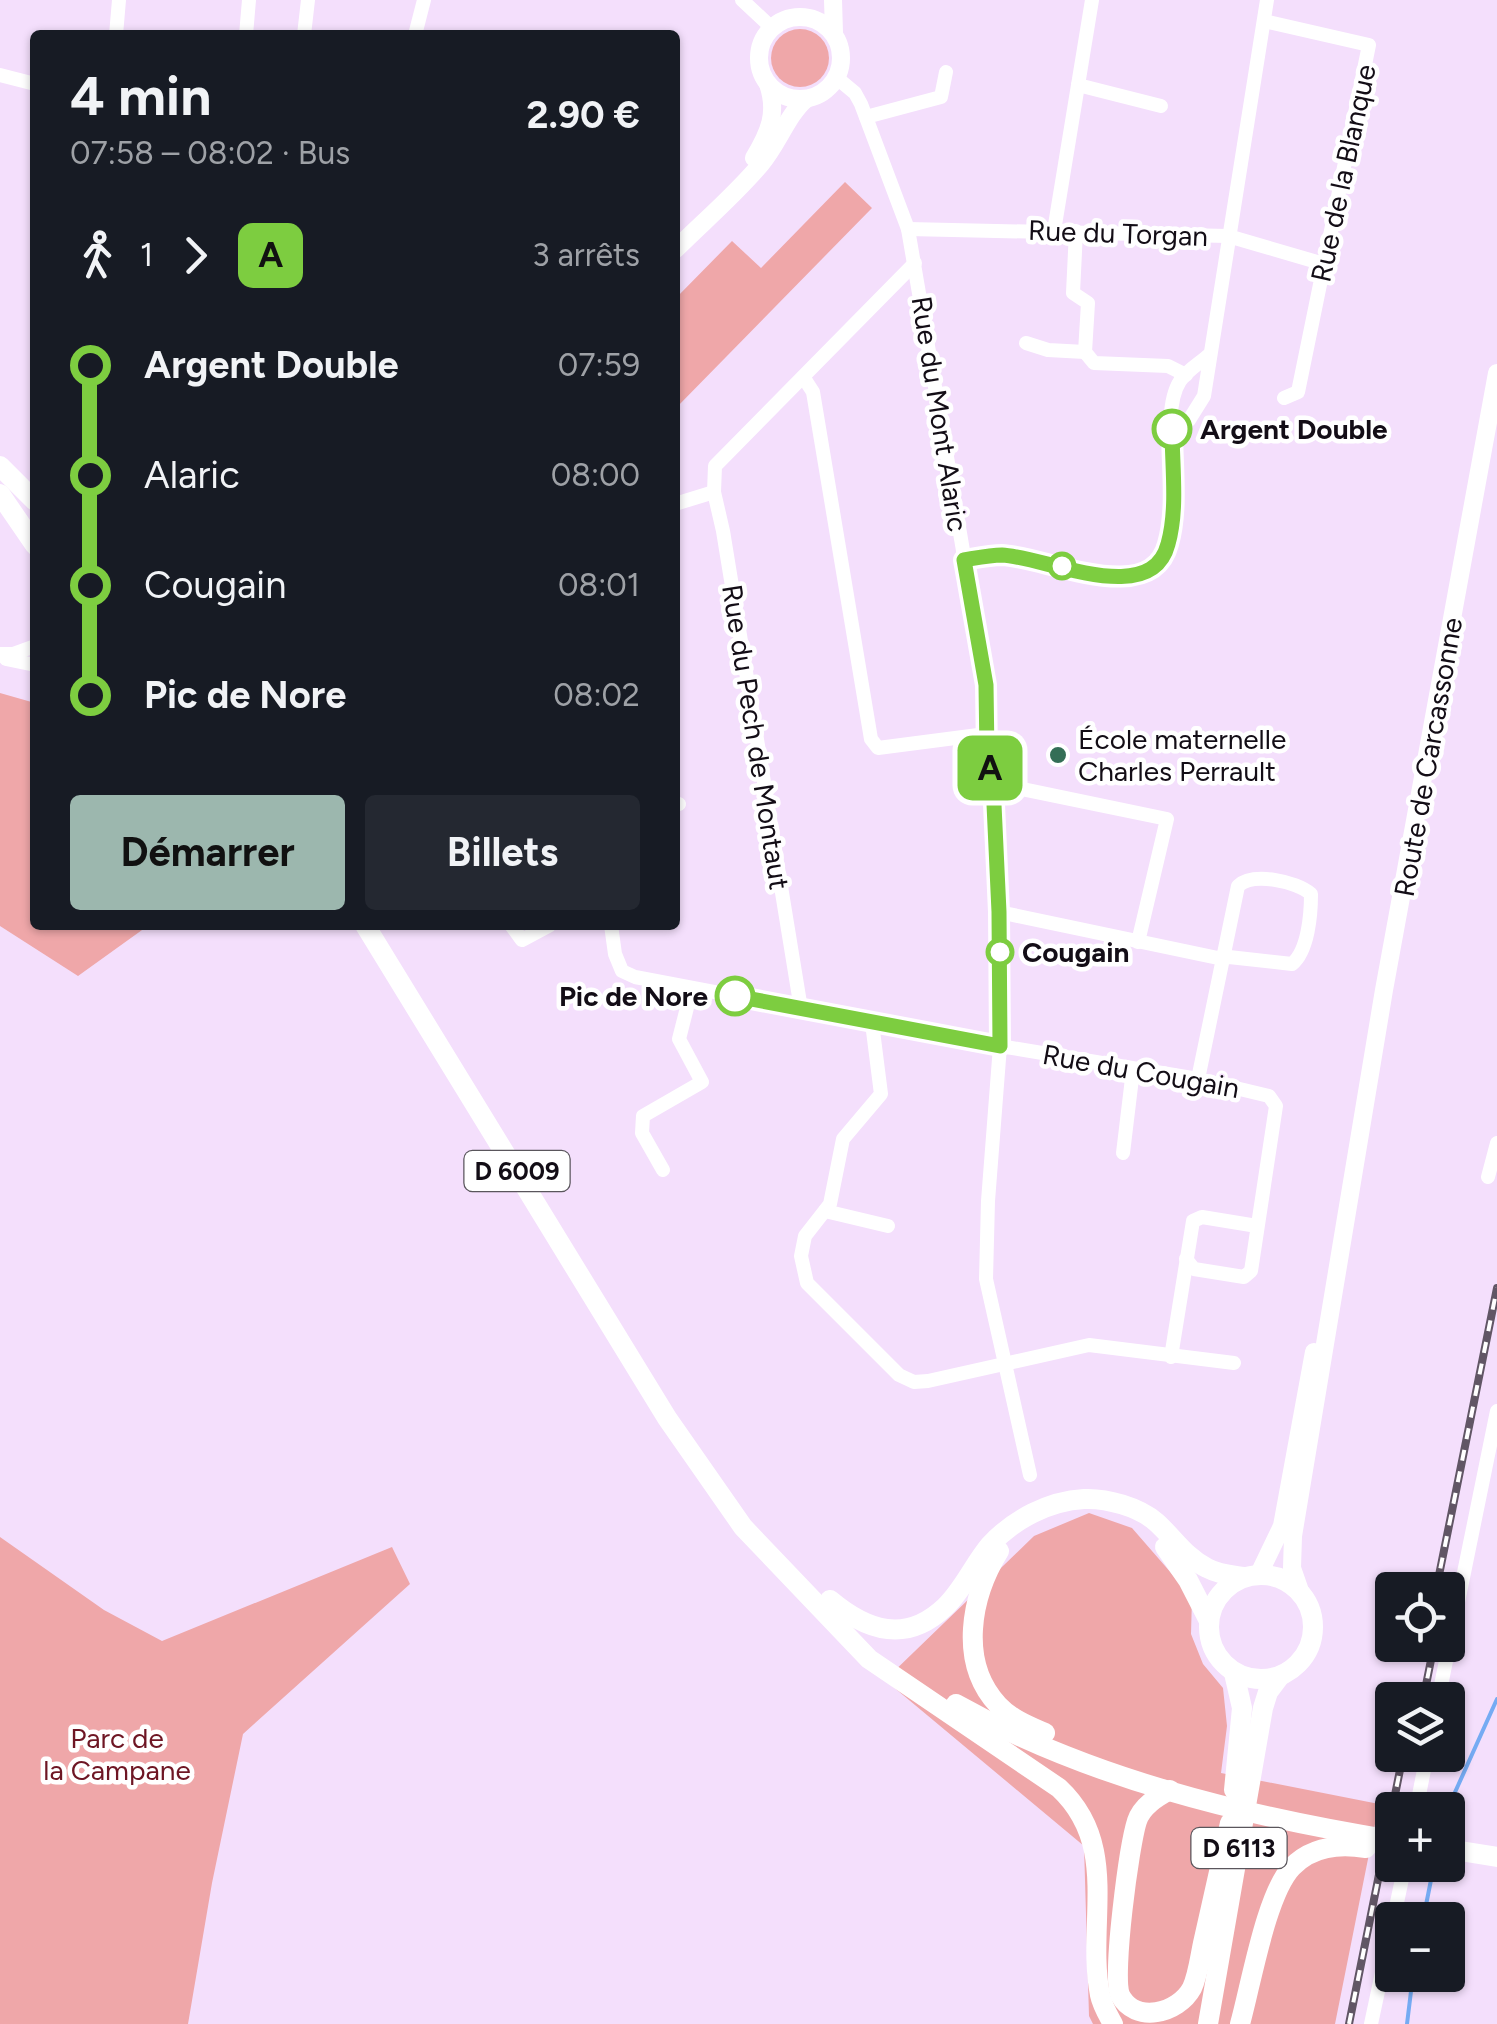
<!DOCTYPE html>
<html lang="fr">
<head>
<meta charset="utf-8">
<style>
	:root { --surface:#171b24; --page:#242831; --text:#f1f3f6; --muted:#9ea1a6; --accent:#9cb7ae }
	body { margin:0; font-family:Figtree,sans-serif; background:var(--page); color:var(--text); height:100vh; display:flex; flex-direction:column; font-size:38px; white-space:nowrap }
	* { box-sizing:border-box; margin:0 }
	p { font-size:32px; color:var(--muted) }
	.icon { flex:none; width:55px; height:55px; fill:none; stroke:currentColor; stroke-width:2; stroke-linecap:round; stroke-linejoin:round }
	.map { position:relative; flex:1; overflow:hidden }
	.details { position:absolute; left:30px; top:30px; width:650px; height:900px; display:flex; flex-direction:column; background:var(--surface); border-radius:10px; box-shadow:0 2px 8px #0004 }
	.details>* { flex:none }
	.badge { padding:0 20px; border-radius:15px; font-size:35px; line-height:65px }
	.controls { position:absolute; left:1375px; top:1572px; display:grid; gap:20px }
	.controls a { display:grid; place-items:center; width:90px; height:90px; border-radius:10px; background:var(--surface); box-shadow:0 2px 8px #0004; font-size:50px }
	.map>.badge { position:absolute; translate:-50% -50%; box-shadow:0 0 0 5px #fff }
	.legs { display:flex; align-items:center; gap:15px; height:110px; padding:0 40px; font-size:32px }
	.legs p { margin-inline-start:auto }
	.overview { display:flex; align-items:center; justify-content:space-between; height:170px; padding:0 40px }
	h1 { font-size:55px; font-weight:700; line-height:75px }
	.cta { display:flex; gap:20px; margin-top:auto; padding:20px 40px }
	.cta a { flex:1; height:115px; border-radius:10px; background:var(--accent); color:#111; font-size:40px; font-weight:700; line-height:115px; text-align:center }
	.cta a+a { background:var(--page); color:var(--text) }
	ul { padding:0 40px; list-style:none }
	li { display:flex; align-items:center; gap:35px; height:110px; font-size:38px }
	li i { display:grid; place-items:center; width:15px; height:100%; margin:0 12px; background:currentColor }
	li i::after { content:''; width:25px; height:25px; margin:-12px; border:8px solid; border-radius:50%; background:var(--surface) }
	li p { margin-inline-start:auto }
	li:first-child i { background:linear-gradient(#0000 50%,currentColor 0) }
	li:last-child i { background:linear-gradient(currentColor 50%,#0000 0) }
	.map>svg:first-child { display:block }
	.green { fill:#efa7a9 }
	.lines { fill:none; stroke-linecap:round; stroke-linejoin:round }
	.stream { stroke:#75abf3; stroke-width:4 }
	.minor { stroke:#fff; stroke-width:14 }
	.tertiary { stroke:#fff; stroke-width:18 }
	.secondary { stroke:#fff; stroke-width:18 }
	.primary { stroke:#fff; stroke-width:20 }
	.rail-casing { stroke:#615665; stroke-width:8 }
	.rail { stroke:#fff; stroke-width:4; stroke-dasharray:11; stroke-linecap:butt }
	.line-1-casing { stroke:#fff; stroke-width:22 }
	.line-1 { stroke:#7dcd40; stroke-width:15 }
	.stop-1-dot { fill:#fff; stroke:#7dcd40; stroke-width:5 }
	.poi-dot { fill:#346e56; stroke:#fff; stroke-width:4 }
	.labels { text-anchor:middle; stroke-width:9; stroke-linejoin:round; paint-order:stroke }
	.shield { fill:#fff; stroke:#5a565c; stroke-width:2.5 }
	.shield-label { font-size:25px; font-weight:bold; fill:#130d16 }
	.street-label { font-size:28px; fill:#130d16; stroke:#fff }
	.stop-label { font-size:28px; font-weight:bold; fill:#130d16; stroke:#fff; text-anchor:start }
	.poi-label { font-size:28px; fill:#130d16; stroke:#fff; text-anchor:start }
	.park-label { font-size:28px; fill:#6e1624; stroke:#fff }
</style>
</head>
<body>
<div class="map">
<svg width="1497" height="2024" viewBox="0 0 1497 2024">
	<rect width="100%" height="100%" fill="#f4dffc"/>
	<g class="green">
		<circle cx="800" cy="58" r="29"/>
		<polygon points="845,182 872,208 675,409 675,299 732,241 761,268"/>
		<polygon points="0,693 35,703 35,925 149,925 78,976 0,926"/>
		<polygon points="1089,1513 1132,1528 1192,1597 1191,1634 1203,1664 1223,1688 1227,1726 1221,1773 1379,1804 1335,2024 1093,2024 1089,2016 1084,1846 885,1680 1034,1536"/>
		<polygon points="0,1537 104,1610 162,1641 392,1547 410,1584 243,1734 212,1883 188,2024 0,2024"/>
	</g>
	<g class="lines">
		<g class="stream">
			<polyline points="1447,1810 1497,1699"/>
			<polyline points="1423,1920 1434,1865"/>
			<polyline points="1407,2024 1413,1975"/>
		</g>
		<g class="minor">
			<polyline points="742,0 772,28"/>
			<polyline points="1264,21 1369,45 1298,392 1284,398"/>
			<polyline points="116,35 119,0"/>
			<polyline points="246,35 249,0"/>
			<polyline points="304,35 308,0"/>
			<polyline points="415,35 424,0"/>
			<polyline points="0,75 35,84"/>
			<polyline points="837,78 855,93 861,104 908,229 986,685 987,754 993,783 999,912 1000,1046 988,1201 986,1279 1030,1475"/>
			<polyline points="1078,85 1161,106"/>
			<polyline points="866,117 941,97 946,72"/>
			<polyline points="908,229 1228,236 1324,264"/>
			<polyline points="1054,231 1092,0"/>
			<polyline points="1076,231 1073,293 1088,303 1085,352 1094,363 1168,366 1186,375"/>
			<polyline points="1026,343 1048,350 1085,352"/>
			<polyline points="804,378 813,392 871,739 878,748 986,734"/>
			<polyline points="1172,429 1189,420 1204,396 1267,0"/>
			<polyline points="675,504 714,492"/>
			<path d="M964,560C976,558 990,555 1002,555C1041,557 1112,590 1147,573C1199,547 1152,424 1180,381C1187,370 1200,363 1209,355"/>
			<polyline points="0,654 13,654 35,646"/>
			<polyline points="6,659 35,665"/>
			<polyline points="993,783 1167,819 1138,942"/>
			<polyline points="675,803 679,804"/>
			<path d="M999,912L1218,958L1229,957L1292,964C1308,951 1311,915 1311,894C1296,881 1253,872 1238,886L1198,1079"/>
			<polyline points="511,925 522,940 550,925"/>
			<polyline points="611,925 615,954 622,971 635,977 1000,1046 1198,1079 1269,1096 1276,1106 1251,1271 1244,1277 1194,1269 1186,1259"/>
			<polyline points="801,1009 723,531 714,492 715,466 915,263"/>
			<polyline points="872,1023 881,1094 843,1139 830,1204 805,1236 801,1256 807,1283 899,1375 914,1382 928,1381 1089,1345 1234,1363"/>
			<polyline points="1123,1153 1133,1070"/>
			<polyline points="663,1170 642,1133 643,1116 702,1082 679,1039 692,988"/>
			<polyline points="1488,1177 1497,1143"/>
			<polyline points="825,1211 888,1226"/>
			<polyline points="1171,1357 1193,1221 1202,1217 1257,1226"/>
			<polyline points="1438,1700 1497,1411"/>
			<polyline points="1416,1810 1427,1755"/>
			<polyline points="1371,2024 1405,1865"/>
		</g>
		<g class="tertiary">
			<polyline points="833,0 834,33"/>
			<circle cx="800" cy="58" r="41"/>
			<path d="M754,158C769,133 778,113 768,84"/>
			<path d="M675,250C703,222 735,195 761,164C778,144 788,114 806,99"/>
		</g>
		<g class="secondary">
			<polyline points="1259,1574 1282,1526 1314,1352"/>
			<polyline points="1300,1591 1292,1568 1293,1536 1384,990 1497,373"/>
		</g>
		<g class="primary">
			<polyline points="0,466 35,501"/>
			<polyline points="0,494 35,545"/>
			<path d="M365,925L667,1418L743,1527L869,1659L1059,1788C1121,1846 1086,1923 1100,1995C1102,2005 1108,2015 1113,2024"/>
			<polyline points="1165,1547 1188,1580 1209,1621"/>
			<path d="M999,1551C971,1596 958,1662 998,1705C1011,1719 1029,1726 1045,1733"/>
			<circle cx="1261" cy="1627" r="52"/>
			<path d="M830,1600C867,1631 906,1644 945,1607C963,1590 974,1564 990,1545C1014,1519 1049,1501 1084,1499C1107,1498 1139,1507 1156,1522C1173,1537 1185,1557 1207,1568C1218,1574 1230,1575 1243,1577"/>
			<path d="M956,1704C1088,1778 1244,1816 1392,1840"/>
			<path d="M1170,1790C1157,1797 1142,1806 1137,1821C1129,1846 1112,1975 1120,1995C1135,2024 1178,2014 1192,1988C1198,1975 1200,1957 1203,1943C1212,1903 1221,1863 1230,1823"/>
			<polyline points="1234,1790 1242,1708 1234,1673"/>
			<polyline points="1448,1849 1497,1857"/>
			<polyline points="1208,2024 1263,1708 1268,1692 1280,1676"/>
			<path d="M1240,2024C1251,1985 1266,1894 1292,1867C1312,1846 1339,1844 1366,1848"/>
		</g>
		<defs>
			<g id="rail">
				<polyline points="1436,1590 1497,1288"/>
				<polyline points="1423,1700 1434,1645"/>
				<polyline points="1349,2024 1403,1755"/>
			</g>
		</defs>
		<use href="#rail" class="rail-casing"/>
		<use href="#rail" class="rail"/>
	</g>
	<g class="lines">
		<defs>
			<path id="line-1" d="M735,996L1000,1046L999,912L993,783L987,754L986,685L964,560C976,558 990,555 1002,555C1046,557 1151,609 1168,544C1178,509 1172,466 1172,429"/>
		</defs>
		<use href="#line-1" class="line-1-casing"/>
		<use href="#line-1" class="line-1"/>
	</g>
	<g class="stop-1-dot">
		<circle cx="1172" cy="429" r="18"/>
		<circle cx="1062" cy="566" r="12"/>
		<circle cx="1000" cy="952" r="12"/>
		<circle cx="735" cy="996" r="18"/>
	</g>
	<circle class="poi-dot" cx="1058" cy="755" r="10"/>
	<g class="labels">
		<g class="shield">
			<rect x="464.5" y="1151" width="105" height="40" rx="8"/>
			<rect x="1191.5" y="1828" width="95" height="40" rx="8"/>
		</g>
		<g class="shield-label">
			<text x="517" y="1180">D 6009</text>
			<text x="1239" y="1857">D 6113</text>
		</g>
		<g class="street-label">
			<text transform="translate(1343 173) rotate(-78)" y="10">Rue de la Blanque</text>
			<text transform="translate(1118 233) rotate(2)" y="10">Rue du Torgan</text>
			<text transform="translate(940 414) rotate(81)" y="10">Rue du Mont Alaric</text>
			<text transform="translate(756 737) rotate(81)" y="10">Rue du Pech de Montaut</text>
			<text transform="translate(1428 757) rotate(-80)" y="10">Route de Carcassonne</text>
			<text transform="translate(1141 1071) rotate(10)" y="10">Rue du Cougain</text>
		</g>
		<g class="stop-label">
			<text x="1200" y="439">Argent Double</text>
			<text x="1022" y="962">Cougain</text>
			<text x="708" y="1006" text-anchor="end">Pic de Nore</text>
		</g>
		<g class="poi-label">
			<text x="1078" y="749">École maternelle<tspan x="1078" dy="32">Charles Perrault</tspan></text>
		</g>
		<g class="park-label">
			<text x="117" y="1748">Parc de<tspan x="117" dy="32">la Campane</tspan></text>
		</g>
	</g>
</svg>
<div class="controls">
<a><svg class="icon" aria-label="locate" viewBox="0 0 24 24"><circle cx="12" cy="12" r="6"/><path d="M12 2v4M12 18v4M2 12h4M18 12h4"/></svg></a>
<a><svg class="icon" aria-label="layers" viewBox="0 0 24 24"><path d="M12 4l9 5-9 5-9-5zM3 14l9 5 9-5"/></svg></a>
<a>+</a>
<a>−</a>
</div>
<b class="badge" style="left:990px;top:768px;background:#7dcd40;color:#111">A</b>
<section class="details">
<div class="overview"><div><h1>4 min</h1><p>07:58 – 08:02 · Bus</p></div><b>2.90 €</b></div>
<div class="legs"><svg class="icon" aria-label="walk" viewBox="0 0 24 24"><circle cx="13" cy="4" r="2"/><path d="M13 8l-2 6 4 7M11 14l-3 7M7 12l3-4h3l4 4"/></svg>1<svg class="icon" aria-label="forward" viewBox="0 0 24 24"><path d="M9 5l7 7-7 7"/></svg><b class="badge" style="background:#7dcd40;color:#111">A</b><p>3 arrêts</p></div>
<ul>
<li><i style="color:#7dcd40"></i><b>Argent Double</b><p>07:59</p></li>
<li><i style="color:#7dcd40"></i><span>Alaric</span><p>08:00</p></li>
<li><i style="color:#7dcd40"></i><span>Cougain</span><p>08:01</p></li>
<li><i style="color:#7dcd40"></i><b>Pic de Nore</b><p>08:02</p></li>
</ul>
<div class="cta"><a>Démarrer</a><a>Billets</a></div>
</section>
</div>
</body>
</html>
